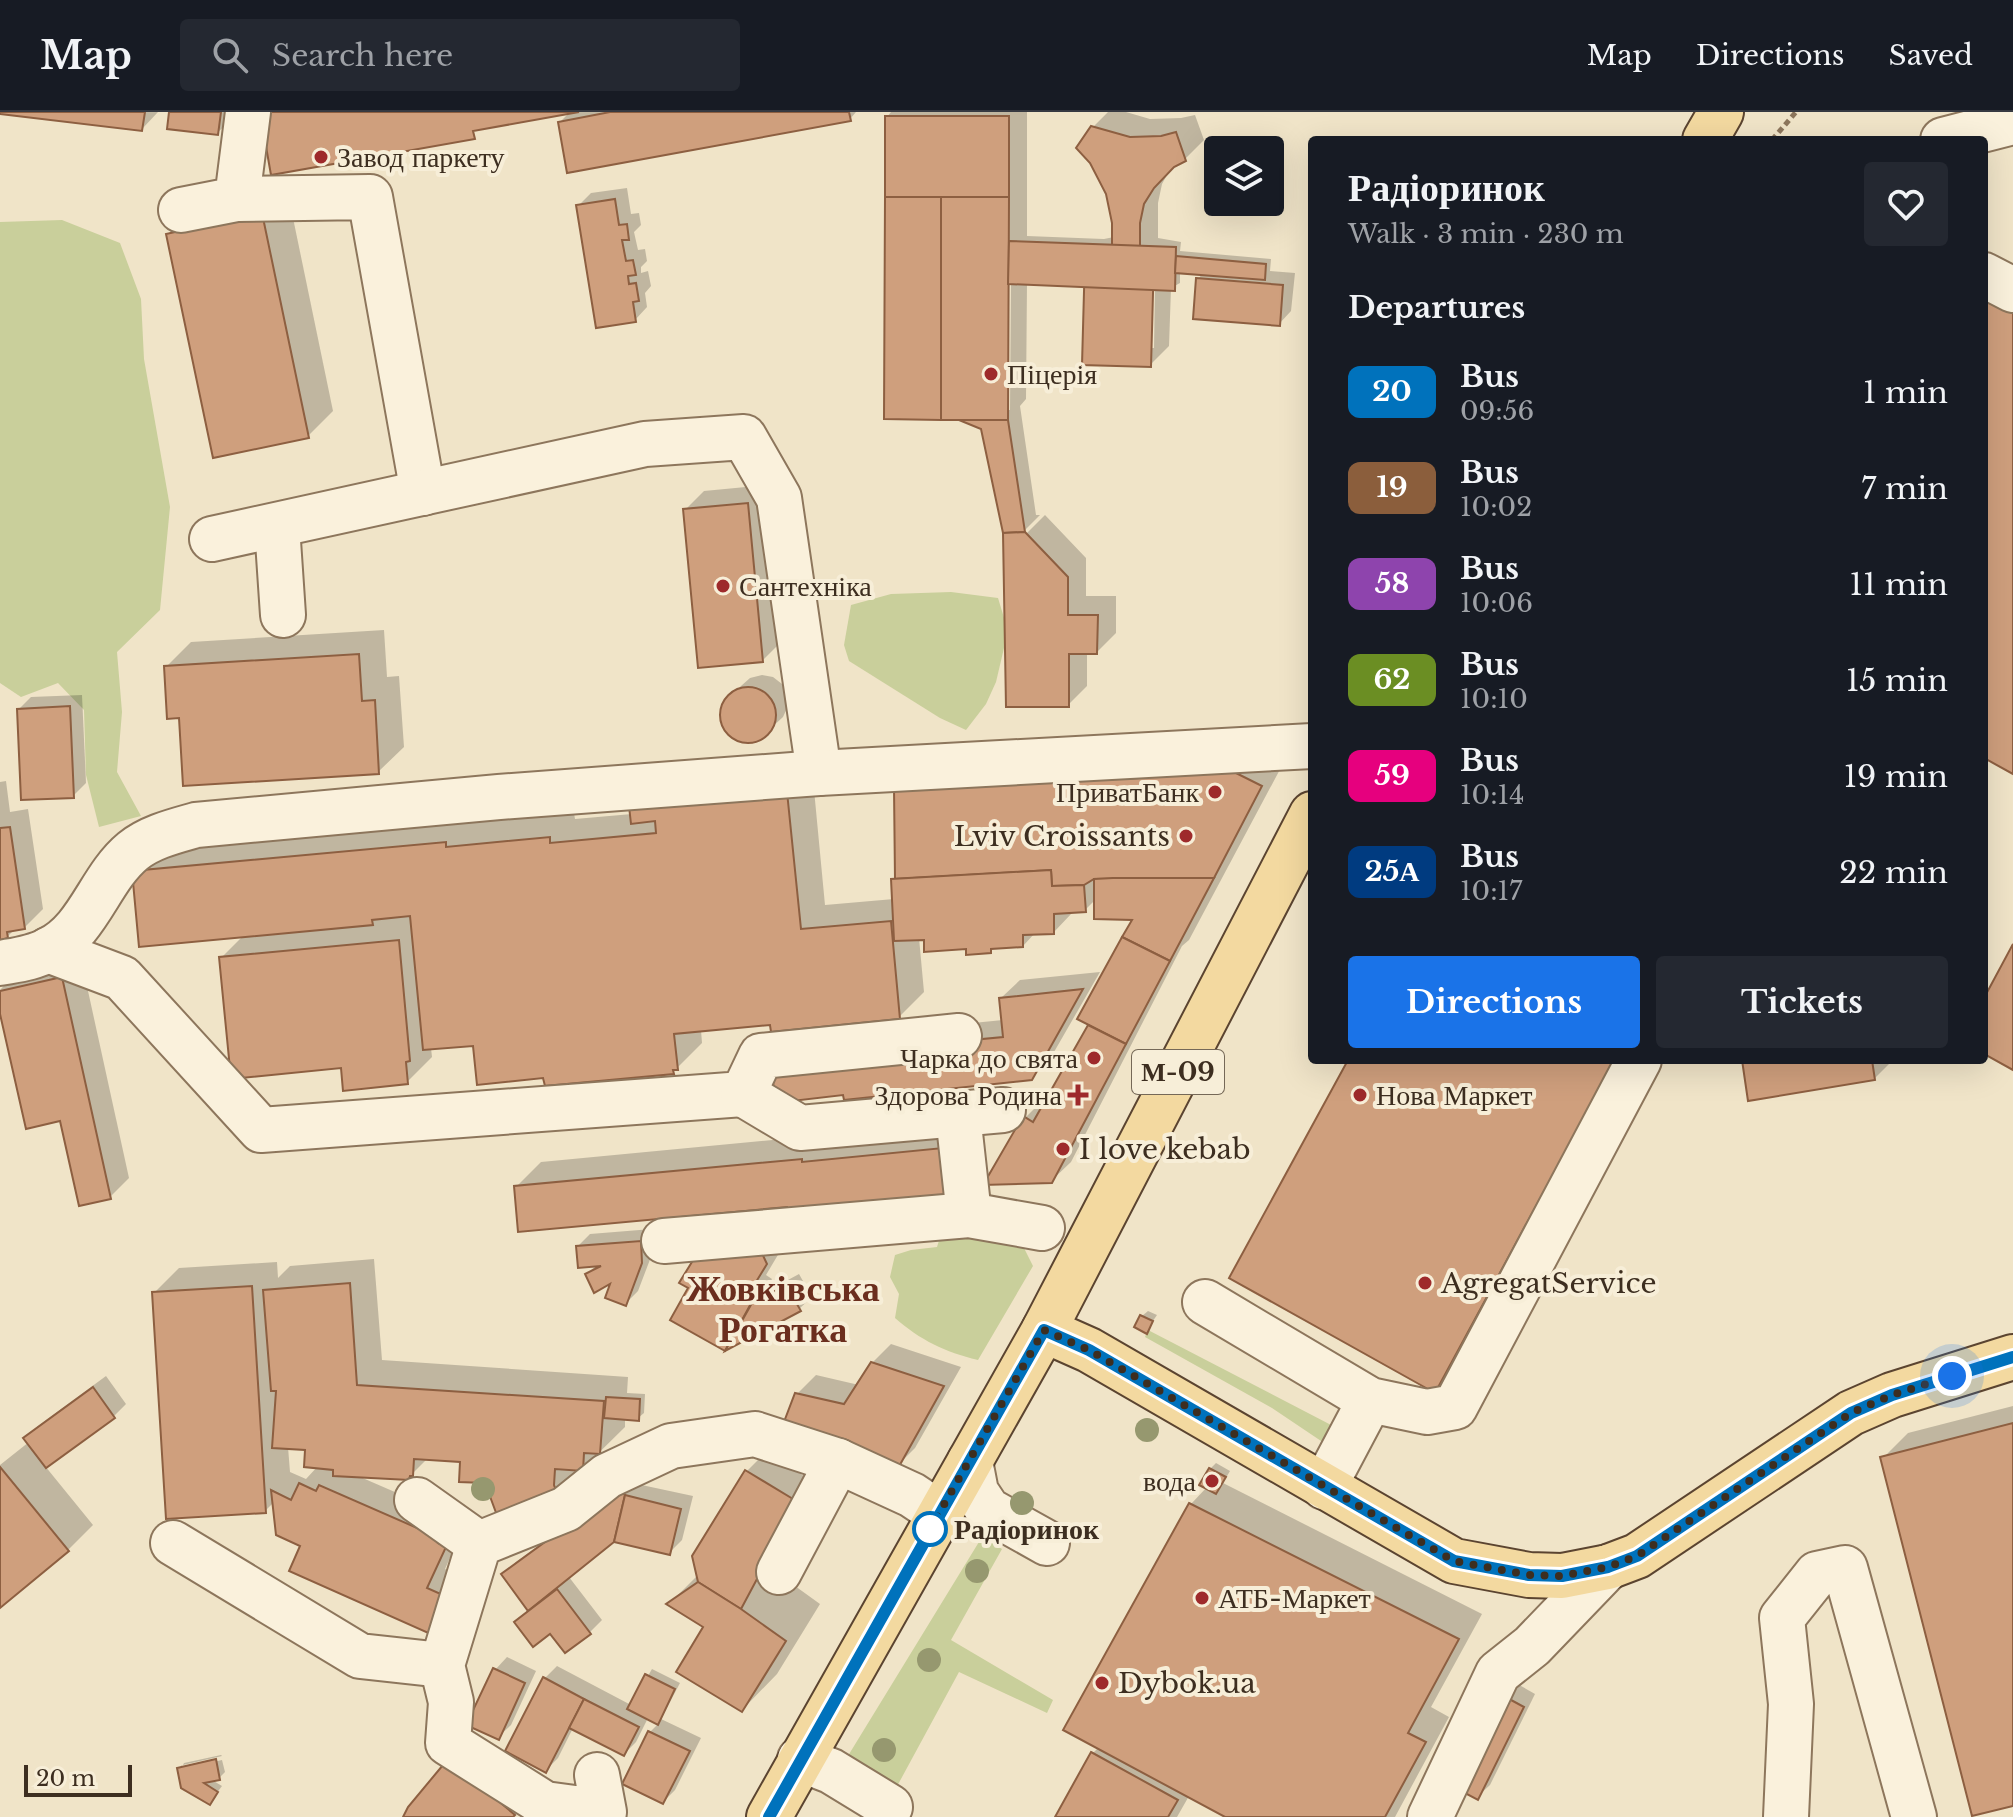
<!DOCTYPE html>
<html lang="en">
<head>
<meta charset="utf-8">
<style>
	:root { --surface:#171b24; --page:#242831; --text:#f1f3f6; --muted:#9ea1a6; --line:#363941; --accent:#1a73e8 }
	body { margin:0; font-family:"Libre Baskerville",serif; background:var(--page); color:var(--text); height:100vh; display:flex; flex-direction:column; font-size:30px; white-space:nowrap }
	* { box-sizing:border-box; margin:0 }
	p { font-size:26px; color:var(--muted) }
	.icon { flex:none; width:44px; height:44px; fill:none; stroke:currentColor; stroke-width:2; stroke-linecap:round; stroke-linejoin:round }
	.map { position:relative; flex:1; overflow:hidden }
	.sheet { position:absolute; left:1308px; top:24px; width:680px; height:928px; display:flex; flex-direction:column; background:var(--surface); border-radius:8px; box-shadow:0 8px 32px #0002 }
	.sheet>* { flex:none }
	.badge { padding:0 16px; border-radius:12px; font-size:28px; line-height:52px }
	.tools { position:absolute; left:1204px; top:24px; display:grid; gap:16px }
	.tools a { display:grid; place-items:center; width:80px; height:80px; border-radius:8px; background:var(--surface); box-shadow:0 8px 32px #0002; font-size:40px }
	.scale { position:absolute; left:24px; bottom:20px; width:108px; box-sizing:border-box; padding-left:8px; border:4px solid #3d2e20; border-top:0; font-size:22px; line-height:28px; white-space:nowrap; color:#3d2e20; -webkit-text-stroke:6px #f7eed8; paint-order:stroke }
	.you { position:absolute; width:40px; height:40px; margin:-20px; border:6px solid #fff; border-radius:50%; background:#1a73e8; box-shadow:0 0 0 12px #1a73e833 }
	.map>.badge { position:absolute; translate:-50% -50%; box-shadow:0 0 0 4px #fff }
	h2 { padding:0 40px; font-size:30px; line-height:72px }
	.round { display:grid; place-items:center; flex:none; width:84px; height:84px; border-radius:8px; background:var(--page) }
	.summary { display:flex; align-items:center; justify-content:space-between; height:136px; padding:0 40px }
	h1 { font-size:38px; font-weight:700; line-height:60px }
	.primary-button { display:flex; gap:16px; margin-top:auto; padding:16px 40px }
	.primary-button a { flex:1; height:92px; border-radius:8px; background:var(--accent); color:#fff; font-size:32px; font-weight:700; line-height:92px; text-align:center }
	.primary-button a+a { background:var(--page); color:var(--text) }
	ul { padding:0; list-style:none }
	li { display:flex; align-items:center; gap:24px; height:96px; padding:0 40px }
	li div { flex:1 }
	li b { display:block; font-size:30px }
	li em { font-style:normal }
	li .badge { min-width:88px; font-weight:700; text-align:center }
	header { display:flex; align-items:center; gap:48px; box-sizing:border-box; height:112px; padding:0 40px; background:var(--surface); border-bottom:2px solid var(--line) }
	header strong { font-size:38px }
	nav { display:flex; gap:44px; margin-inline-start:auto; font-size:28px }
	.search { width:560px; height:72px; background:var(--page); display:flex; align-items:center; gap:20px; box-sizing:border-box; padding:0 28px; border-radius:8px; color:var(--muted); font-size:30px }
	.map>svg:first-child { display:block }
	.green { fill:#c9cf9b }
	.shadow { fill:#0003; fill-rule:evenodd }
	.building { fill:#cf9f7d; stroke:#8d5f41; stroke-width:2 }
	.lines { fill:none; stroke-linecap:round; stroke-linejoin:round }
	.minor-casing { stroke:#8d765c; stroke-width:48 }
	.major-casing { stroke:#5b4430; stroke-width:48 }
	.path { stroke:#8d765c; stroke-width:5; stroke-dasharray:6 4; stroke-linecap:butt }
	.minor { stroke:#faf1dc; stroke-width:44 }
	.major { stroke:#f3d9a0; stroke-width:44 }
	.tree { fill:#96986f }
	.line-casing { stroke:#fff; stroke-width:18 }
	.line { stroke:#0072bc; stroke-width:12 }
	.walk { stroke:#3d2e20; stroke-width:8; stroke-dasharray:0 14.4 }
	.poi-dot { fill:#9e2a2b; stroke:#f7eed8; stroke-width:3 }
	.stop-dot { fill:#fff; stroke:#0072bc; stroke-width:4 }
	.labels { text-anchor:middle; stroke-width:8; stroke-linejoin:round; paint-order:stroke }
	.shield { fill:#f7eed8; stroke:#756857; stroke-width:2 }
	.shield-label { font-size:26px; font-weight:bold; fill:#3d2e20 }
	.poi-label { font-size:28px; fill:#3d2e20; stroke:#f7eed8; text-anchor:start }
	.stop-label { font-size:28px; font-weight:bold; fill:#3d2e20; stroke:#f7eed8; text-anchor:start }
	.district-label { font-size:36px; font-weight:bold; fill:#6b2e1e; stroke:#f7eed8 }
</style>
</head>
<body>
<header>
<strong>Map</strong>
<div class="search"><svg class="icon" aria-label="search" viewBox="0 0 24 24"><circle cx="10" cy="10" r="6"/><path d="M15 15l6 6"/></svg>Search here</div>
<nav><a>Map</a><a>Directions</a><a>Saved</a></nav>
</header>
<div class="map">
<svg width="2013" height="1705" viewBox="0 0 2013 1705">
	<rect width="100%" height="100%" fill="#f0e4c8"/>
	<g class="green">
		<polygon points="62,108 120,131 141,187 144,247 170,395 160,498 117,540 122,600 117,660 141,704 99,715 86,663 84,598 58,571 21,585 0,571 0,110"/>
		<polygon points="951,480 998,486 1008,519 996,570 986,592 966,618 940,606 849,549 844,533 851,493 891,482"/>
		<path d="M942,1119L1023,1134L1033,1154L978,1248C945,1240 920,1228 895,1206L899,1182L890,1165L895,1143L911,1138L937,1135Z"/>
		<polygon points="1148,1218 1333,1314 1330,1335 1272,1296 1145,1225"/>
		<polygon points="982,1425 1002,1437 951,1528 1053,1588 1047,1601 959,1560 895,1678 843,1652"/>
	</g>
	<g class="shadow">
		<polygon points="0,0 158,0 142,17"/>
		<polygon points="171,0 231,0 230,9 217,21"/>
		<polygon points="570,0 856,0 850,7 560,10"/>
		<path d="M891,0H1027V124L1104,127L1114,125V111L1093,15L1108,0H1126L1150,7L1181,6L1195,3L1204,28L1185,47L1172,54L1162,72L1158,91V126L1181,130L1180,139L1271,147L1270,159L1295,161L1291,199L1279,212L1198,167L1203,161L1180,160V171L1171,176L1169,234L1150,253L1086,173L1027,171L1026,287L1020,294L1036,403H1040L1017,426L1019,429L1045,403L1086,446V484H1116V521L1097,540H1087V574L1068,593L1005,419L983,316L887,5ZM1007,170H1011L1010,298H1006ZM1151,176H1155L1154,236H1150Z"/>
		<polygon points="627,76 631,102 639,101 641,113 634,120 638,138 645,137 647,149 641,155 641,161 648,159 651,174 645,181 647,195 635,208 578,94 591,81"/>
		<polygon points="287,77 333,299 308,324 168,122 193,97"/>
		<polygon points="767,373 781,530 762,549 685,398 704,379"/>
		<polygon points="384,518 387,565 399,564 404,635 378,660 181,604 166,555 191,530"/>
		<polygon points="762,563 773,565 782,572 788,583 788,594 783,605 760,626 749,629 737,627 728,620 723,610 722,598 727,587 741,574 750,566"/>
		<polygon points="82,583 86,671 73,684 19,597 31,585"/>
		<polygon points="811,646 825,793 894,787 893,768 897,763 896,676 1285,648 1189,828 1182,834 1071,1050 1051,1069 1025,1006 1044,987 1047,989 1092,912 1135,806 1096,787 1085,798 1072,801 1054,820 1035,821 1023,834 995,835 990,840 919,826 924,880 899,905 772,911 701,918 702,931 673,960 545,964 475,931 431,936 432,945 407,970 342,954 221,846 244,823 134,760 159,735 470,706 471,711 574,701 575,707 632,702"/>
		<polygon points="6,669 10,700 28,697 43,797 24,816 15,817 7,825 0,826 0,670"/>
		<polygon points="81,847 129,1066 110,1085 61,1007 0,893 0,878 16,861"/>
		<polygon points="1100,860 1050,947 1031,966 845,981 792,929 1003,908 1001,886 1020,868"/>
		<polygon points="1350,948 1625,948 1459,1254 1434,1278"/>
		<polygon points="1744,948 1893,948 1874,967"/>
		<polygon points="977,1011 982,1060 789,1093 516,1075 541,1050 826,1023"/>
		<polygon points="732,1101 771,1102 785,1131 766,1163 772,1167 764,1181 799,1162 812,1185 799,1197 725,1237 691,1175 712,1120"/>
		<polygon points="652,1117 654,1137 638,1179 625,1192 614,1168 587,1163 597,1152 578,1134 590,1122"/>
		<path d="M374,1147L382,1248L628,1265L627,1281L645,1282L644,1301L638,1306H625V1315L557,1382L487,1369L462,1348L428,1346L408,1366L358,1364L457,1407L463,1416L445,1457L469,1468L453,1503L303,1433L274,1390L265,1399L154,1181L179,1156L277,1150L278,1166L290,1154ZM288,1335L307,1337L318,1354L306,1367L290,1360Z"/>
		<polygon points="1148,1199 1157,1203 1146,1219 1142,1204"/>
		<polygon points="891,1232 961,1255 915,1336 896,1355 797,1282 816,1263 859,1273 872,1251"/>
		<polygon points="106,1264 126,1292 114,1304 45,1354 93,1413 68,1438 0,1493 0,1353 29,1330 26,1326 38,1314"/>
		<polygon points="2013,1294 2013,1692 1883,1346 1908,1321"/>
		<polygon points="766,1340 815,1371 777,1461 820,1492 777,1562 742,1598 706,1514 669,1492 698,1463 694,1445 747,1359"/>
		<polygon points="1216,1351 1230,1359 1223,1371 1482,1502 1431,1595 1449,1605 1395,1705 1229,1705 1189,1684 1177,1705 1057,1705 1093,1641 1099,1635 1066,1617 1191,1392 1207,1375 1210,1357"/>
		<polygon points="633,1365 637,1372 693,1384 682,1428 670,1440 613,1428 569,1465 602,1508 589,1521 551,1519 516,1510 529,1497 504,1463 516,1450"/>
		<polygon points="507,1545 536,1559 511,1613 498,1625 495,1558"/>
		<polygon points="557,1554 631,1593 652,1557 680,1571 661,1607 701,1626 675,1678 663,1690 650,1620 659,1611 648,1606 636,1630 624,1642 573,1616 558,1646 546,1658 544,1567"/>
		<polygon points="1514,1570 1535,1582 1490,1673 1477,1685"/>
		<polygon points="221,1643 222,1644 183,1653 184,1651"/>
		<polygon points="222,1648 225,1660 219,1666 212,1668 222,1674 210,1690 179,1657 182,1653 182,1657"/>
		<polygon points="532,1683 514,1705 405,1705 409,1696"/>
	</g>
	<g class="building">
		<polygon points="0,0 145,0 142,19 0,2"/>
		<polygon points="169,0 221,0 218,23 167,17"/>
		<polygon points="260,0 579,0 473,19 475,27 271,63"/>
		<polygon points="610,0 849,0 851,9 567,61 558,10"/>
		<rect x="885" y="4" width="124" height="81"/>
		<polygon points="1091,14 1130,25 1161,24 1176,20 1186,49 1174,55 1154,76 1144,92 1140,111 1140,144 1154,145 1151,255 1082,253 1085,143 1112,144 1112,111 1106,82 1090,51 1076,36"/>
		<polygon points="885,85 941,85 941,308 884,307"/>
		<polygon points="941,85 1009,85 1008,308 941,308"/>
		<polygon points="615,87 619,113 627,112 629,128 622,128 626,149 633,148 636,163 628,164 629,172 636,171 639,189 633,190 636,210 596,216 576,93"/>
		<polygon points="262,101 309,326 213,346 166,122"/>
		<polygon points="1009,129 1176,135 1175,179 1008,172"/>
		<polygon points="1176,144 1266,152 1265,168 1175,161"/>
		<polygon points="1196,166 1283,173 1280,214 1193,207"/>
		<polygon points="1984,179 2013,195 2013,662 1984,646"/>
		<polygon points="959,308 1008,308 1025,420 1003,421 981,317"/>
		<polygon points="748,391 763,550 698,556 683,397"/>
		<polygon points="1025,420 1068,465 1068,503 1098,503 1097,542 1069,542 1069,595 1006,595 1003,421"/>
		<polygon points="359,542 362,589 375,588 379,662 183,674 179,606 167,607 164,554"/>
		<circle cx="748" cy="603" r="28"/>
		<polygon points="70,594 74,686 21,688 17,597"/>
		<polygon points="1222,654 1262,674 1214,766 1094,767 1084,773 1052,774 1051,758 895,767 894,676 1139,666 1140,657"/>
		<polygon points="786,670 801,817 891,809 900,907 771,920 770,913 674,922 678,958 673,958 674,962 545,974 543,966 477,973 473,934 423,938 410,804 372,808 373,813 139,835 132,759 446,730 446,735 550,725 550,731 656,721 655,709 631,712 628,685"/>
		<polygon points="10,715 25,817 7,820 8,826 0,828 0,716"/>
		<polygon points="1051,758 1052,774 1084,773 1086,800 1054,802 1054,822 1023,823 1023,835 991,837 991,841 966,843 966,837 924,840 924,828 894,829 891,767"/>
		<polygon points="1113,766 1214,766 1170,849 1122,825 1132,808 1094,807 1094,767"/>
		<polygon points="1122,825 1170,849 1126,932 1077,907"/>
		<polygon points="399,828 410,949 406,950 408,972 343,979 341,956 231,967 219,845"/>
		<polygon points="2013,832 2013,958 1984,942 1984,886"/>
		<polygon points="62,865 111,1087 79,1094 60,1009 26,1017 0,902 0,879"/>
		<polygon points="1083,877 1032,968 844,988 843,983 775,991 771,947 1003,925 999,886"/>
		<polygon points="1088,913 1126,932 1052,1071 983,1073 1023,1004 1033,1010"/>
		<polygon points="1348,948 1615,948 1435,1281 1229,1166"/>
		<polygon points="1742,948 1872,948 1875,968 1748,989"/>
		<polygon points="953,1035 958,1087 788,1103 787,1095 518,1120 514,1074 802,1047 802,1050"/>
		<polygon points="711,1119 752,1120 767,1152 748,1183 754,1186 725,1239 670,1208 688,1176 679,1171"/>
		<polygon points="641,1129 642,1151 626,1194 605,1186 610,1172 594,1181 585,1162 601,1154 578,1156 576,1134"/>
		<polygon points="350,1171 357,1273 604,1289 600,1342 584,1341 583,1359 555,1357 554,1373 558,1384 498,1406 485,1371 459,1370 460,1350 414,1347 413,1364 410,1364 409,1368 333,1364 333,1358 304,1355 305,1338 272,1336 276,1279 271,1279 263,1178"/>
		<polygon points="786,1173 801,1199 725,1239 752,1191"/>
		<polygon points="252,1174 266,1401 166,1407 152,1180"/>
		<polygon points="1140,1203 1153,1209 1147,1222 1134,1215"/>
		<polygon points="871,1250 944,1274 897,1358 779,1323 795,1281 844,1292"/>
		<polygon points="93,1275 115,1306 46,1356 23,1326"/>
		<polygon points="606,1285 640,1287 639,1309 604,1306"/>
		<polygon points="2013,1311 2013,1694 1972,1704 1880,1345"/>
		<polygon points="0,1355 69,1439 0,1496"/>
		<polygon points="1209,1356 1226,1365 1216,1382 1199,1373"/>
		<polygon points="745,1358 798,1390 741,1497 698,1470 692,1444"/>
		<polygon points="299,1371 316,1379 319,1373 440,1426 438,1431 446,1435 427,1476 452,1487 435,1524 289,1459 300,1434 276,1423 271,1378 291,1388"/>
		<polygon points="619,1376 625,1383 614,1430 528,1499 501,1462"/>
		<polygon points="625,1383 681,1397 670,1443 614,1430"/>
		<polygon points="1189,1391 1459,1527 1408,1621 1426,1630 1385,1705 1225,1705 1063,1618"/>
		<polygon points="698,1470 741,1497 786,1529 742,1600 676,1560 703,1515 666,1492"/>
		<polygon points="557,1477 591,1522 565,1541 550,1522 533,1535 514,1510"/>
		<polygon points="493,1556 525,1571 499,1628 466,1613"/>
		<polygon points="645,1562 675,1577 658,1613 627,1597"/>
		<polygon points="543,1565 584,1587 546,1661 505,1639"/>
		<polygon points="1500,1582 1524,1595 1478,1688 1463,1680"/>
		<polygon points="584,1587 639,1615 624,1644 569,1616"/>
		<polygon points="648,1619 690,1639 663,1692 622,1672"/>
		<polygon points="1091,1640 1178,1688 1168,1705 1055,1705"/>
		<polygon points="216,1647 220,1668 204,1671 218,1680 210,1693 181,1676 177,1656"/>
		<polygon points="448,1647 515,1703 513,1705 403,1705 408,1695"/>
	</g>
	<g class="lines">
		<defs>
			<g id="minor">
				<polyline points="1943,28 2013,10"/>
				<polyline points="237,87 370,85 423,381"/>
				<polyline points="181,98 237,87 248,0"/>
				<polyline points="1984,163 2013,178"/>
				<polyline points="277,414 283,503"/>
				<polyline points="212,427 645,332 744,325 779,386 819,661"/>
				<polyline points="48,838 122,866 261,1018 743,982 761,944 959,924"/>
				<path d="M0,851C16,848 34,846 48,838C89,819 99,767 133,739C150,725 175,719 196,713L499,685L819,661L1312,634"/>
				<polyline points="743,982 800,1016 1003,998"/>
				<polyline points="958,1003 969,1103"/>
				<polyline points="664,1129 969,1103 1042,1116"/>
				<polyline points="1205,1190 1370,1288 1427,1300 1455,1295 1639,948"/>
				<polyline points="970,1349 976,1380 988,1398 1047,1431"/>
				<polyline points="1324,1375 1370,1288"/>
				<polyline points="417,1388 479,1432"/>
				<polyline points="173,1431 360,1544 442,1553"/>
				<polyline points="779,1460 838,1349"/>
				<polyline points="800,1647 831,1659 890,1695"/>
				<polyline points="597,1663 604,1700 545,1692 448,1631 451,1590 442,1553 479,1432 566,1397 607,1364 671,1334 755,1322 838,1349 912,1383 939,1401"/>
				<polyline points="1430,1705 1498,1561 1532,1534 1608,1455"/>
				<polyline points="1786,1705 1791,1592 1782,1506 1817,1462 1845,1456 1914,1705"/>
			</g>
			<g id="major">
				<polyline points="1705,28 1721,0"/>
				<polyline points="1044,1218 1089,1238 1454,1449 1529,1463 1562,1464 1608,1455 1637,1444 1851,1301 1892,1283 2013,1245"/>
				<polyline points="769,1705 1044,1218 1312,702"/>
			</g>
		</defs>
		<use href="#minor" class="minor-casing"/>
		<use href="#major" class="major-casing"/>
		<polyline class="path" points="1772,28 1796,0"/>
		<use href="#minor" class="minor"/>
		<use href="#major" class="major"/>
	</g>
	<g class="tree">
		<circle cx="1147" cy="1318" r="12"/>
		<circle cx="483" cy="1377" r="12"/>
		<circle cx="1022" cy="1391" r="12"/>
		<circle cx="977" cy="1459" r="12"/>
		<circle cx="929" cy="1548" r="12"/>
		<circle cx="884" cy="1638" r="12"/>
	</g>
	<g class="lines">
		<defs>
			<polyline id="line" points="769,1705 1044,1218 1089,1238 1454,1449 1529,1463 1562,1464 1608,1455 1637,1444 1851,1301 1892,1283 2013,1245"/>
		</defs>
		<use href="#line" class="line-casing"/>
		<use href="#line" class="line"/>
		<polyline class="walk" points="930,1417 1044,1218 1089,1238 1454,1449 1529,1463 1562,1464 1608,1455 1637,1444 1851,1301 1892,1283 1952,1264"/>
	</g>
	<g class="poi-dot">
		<circle cx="321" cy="45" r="8"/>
		<circle cx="991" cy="262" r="8"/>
		<circle cx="723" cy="474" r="8"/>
		<circle cx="1215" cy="680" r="8"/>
		<circle cx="1186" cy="724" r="8"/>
		<circle cx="1094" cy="946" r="8"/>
		<path d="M1074 971h8v8h8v8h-8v8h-8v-8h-8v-8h8z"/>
		<circle cx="1360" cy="983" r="8"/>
		<circle cx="1063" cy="1037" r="8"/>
		<circle cx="1425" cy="1171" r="8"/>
		<circle cx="1212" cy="1369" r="8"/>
		<circle cx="1202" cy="1486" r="8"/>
		<circle cx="1102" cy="1571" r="8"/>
	</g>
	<circle class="stop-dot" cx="930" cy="1417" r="16"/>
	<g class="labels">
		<rect class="shield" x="1132" y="938" width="92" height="44" rx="6"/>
		<g class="shield-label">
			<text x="1178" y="969">М-09</text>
		</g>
		<g class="poi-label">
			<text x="337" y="55">Завод паркету</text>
			<text x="1007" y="272">Піцерія</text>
			<text x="739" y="484">Сантехніка</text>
			<text x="1199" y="690" text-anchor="end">ПриватБанк</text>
			<text x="1170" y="734" text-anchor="end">Lviv Croissants</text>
			<text x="1078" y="956" text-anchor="end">Чарка до свята</text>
			<text x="1062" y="993" text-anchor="end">Здорова Родина</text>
			<text x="1376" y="993">Нова Маркет</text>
			<text x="1079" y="1047">I love kebab</text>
			<text x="1441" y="1181">AgregatService</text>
			<text x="1196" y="1379" text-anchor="end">вода</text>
			<text x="1218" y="1496">АТБ-Маркет</text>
			<text x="1118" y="1581">Dybok.ua</text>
		</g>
		<g class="stop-label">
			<text x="954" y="1427">Радіоринок</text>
		</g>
		<g class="district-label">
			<text x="783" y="1189">Жовківська<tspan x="783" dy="41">Рогатка</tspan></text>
		</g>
	</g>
</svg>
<div class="tools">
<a><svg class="icon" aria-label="layers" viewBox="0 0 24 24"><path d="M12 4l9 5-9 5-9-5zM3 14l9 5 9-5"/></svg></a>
</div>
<div class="scale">20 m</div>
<div class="you" style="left:1952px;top:1264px"></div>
<section class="sheet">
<div class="summary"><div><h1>Радіоринок</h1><p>Walk · 3 min · 230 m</p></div><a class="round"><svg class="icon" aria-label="heart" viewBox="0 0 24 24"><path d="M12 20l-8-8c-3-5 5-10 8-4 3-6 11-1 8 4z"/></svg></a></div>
<h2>Departures</h2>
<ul>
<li><span class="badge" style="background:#0072bc;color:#fff">20</span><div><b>Bus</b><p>09:56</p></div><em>1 min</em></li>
<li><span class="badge" style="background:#8b5e3c;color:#fff">19</span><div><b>Bus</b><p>10:02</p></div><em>7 min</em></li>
<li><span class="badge" style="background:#8e44ad;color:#fff">58</span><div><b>Bus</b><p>10:06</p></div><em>11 min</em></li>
<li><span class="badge" style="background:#6b8e23;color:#fff">62</span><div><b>Bus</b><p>10:10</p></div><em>15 min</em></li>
<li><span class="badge" style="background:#e6007e;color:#fff">59</span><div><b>Bus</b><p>10:14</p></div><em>19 min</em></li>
<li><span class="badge" style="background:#003b80;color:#fff">25А</span><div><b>Bus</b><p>10:17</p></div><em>22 min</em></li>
</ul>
<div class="primary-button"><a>Directions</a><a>Tickets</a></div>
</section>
</div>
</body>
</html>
